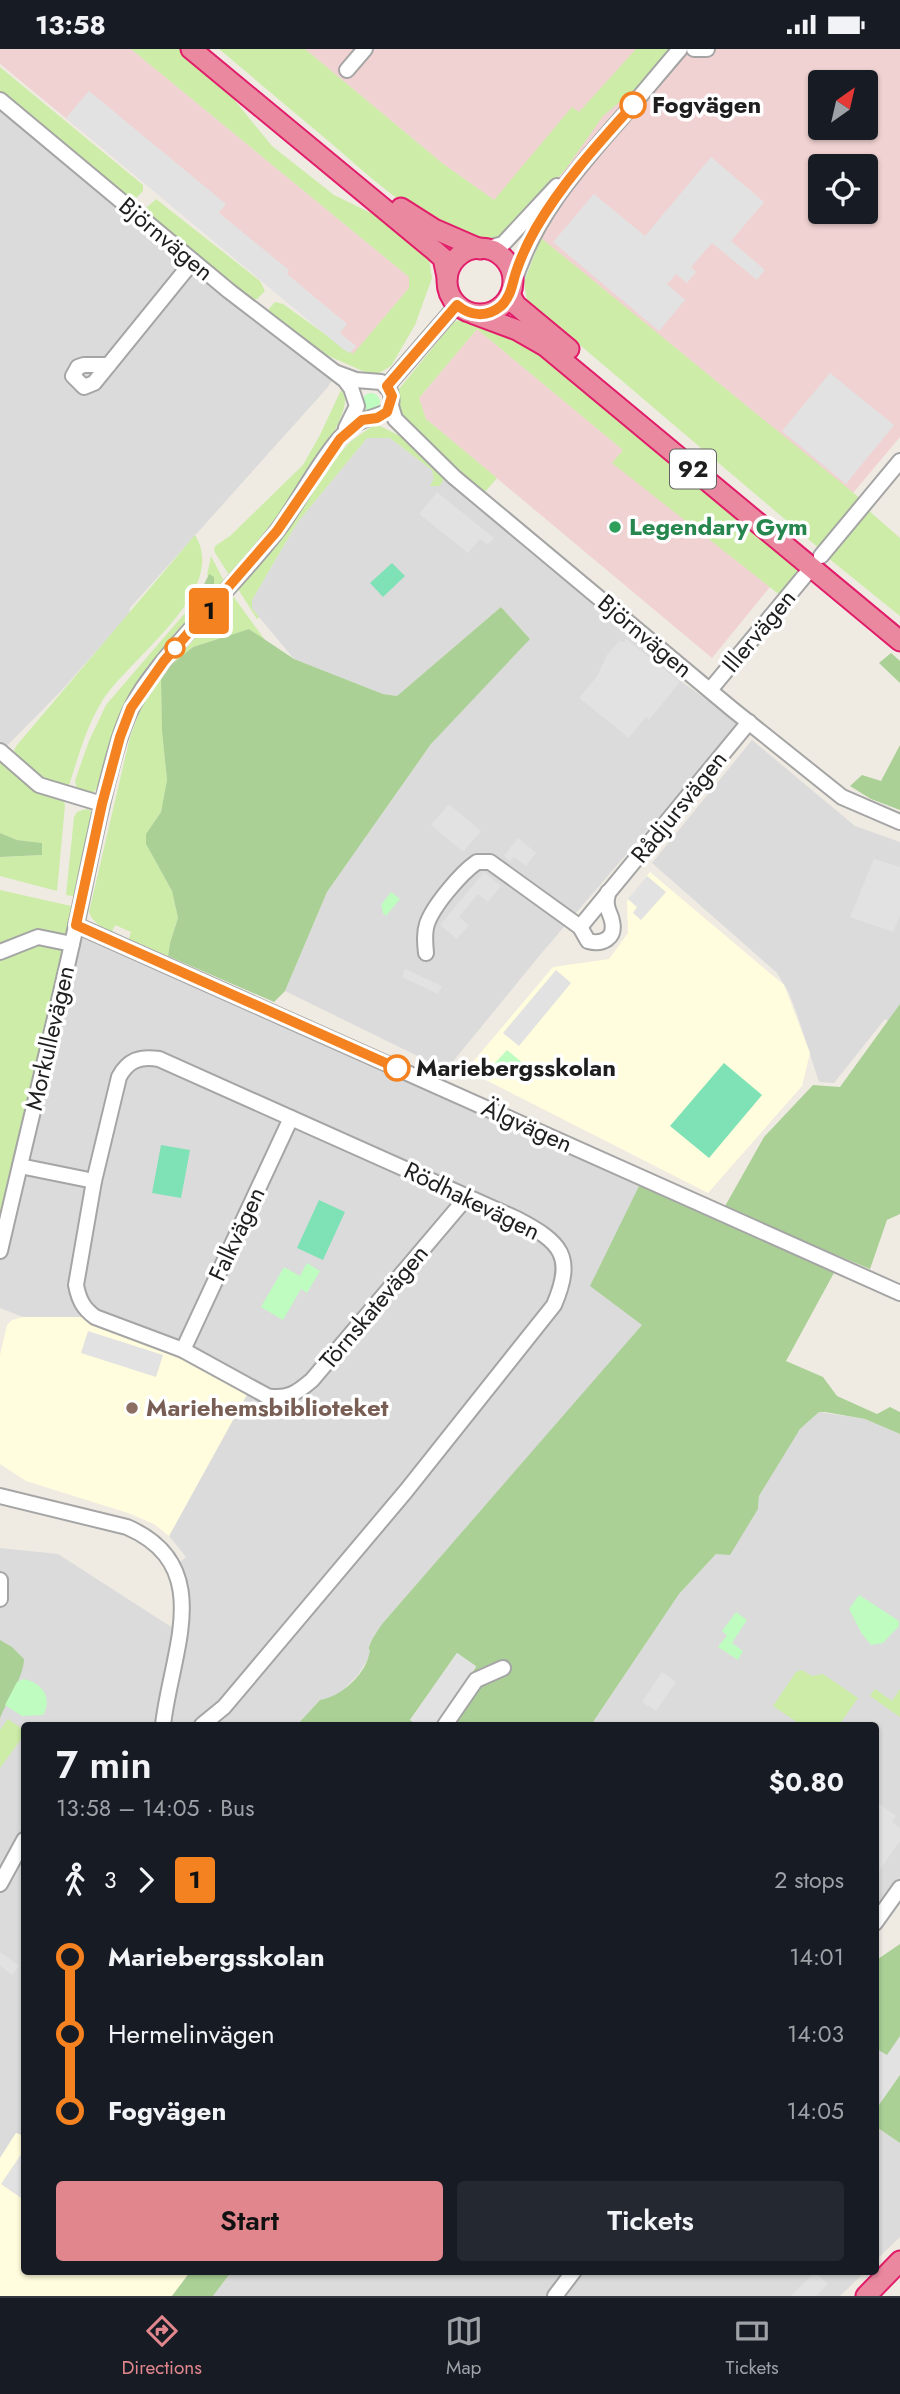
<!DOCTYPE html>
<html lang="en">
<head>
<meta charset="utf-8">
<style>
	:root { --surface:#171b24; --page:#242831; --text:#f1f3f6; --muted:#9ea1a6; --line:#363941; --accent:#e0868c }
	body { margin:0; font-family:Jost,sans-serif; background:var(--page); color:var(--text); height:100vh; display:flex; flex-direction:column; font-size:26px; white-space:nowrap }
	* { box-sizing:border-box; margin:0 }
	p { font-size:23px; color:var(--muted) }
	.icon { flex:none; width:38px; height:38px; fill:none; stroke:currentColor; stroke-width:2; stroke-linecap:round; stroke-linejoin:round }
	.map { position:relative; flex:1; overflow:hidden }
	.details { position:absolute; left:21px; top:1673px; width:858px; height:553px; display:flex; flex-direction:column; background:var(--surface); border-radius:7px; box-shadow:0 2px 5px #0004 }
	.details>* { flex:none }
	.badge { padding:0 14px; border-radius:5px; font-size:24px; line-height:46px }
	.needle { width:46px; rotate:34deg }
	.tools { position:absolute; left:808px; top:21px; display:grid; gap:14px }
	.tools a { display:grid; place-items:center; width:70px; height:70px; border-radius:7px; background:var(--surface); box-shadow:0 2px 5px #0004; font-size:35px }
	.map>.badge { position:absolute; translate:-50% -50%; box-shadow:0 0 0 4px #fff }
	.legs { display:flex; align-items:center; gap:10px; height:77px; padding:0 35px; font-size:23px }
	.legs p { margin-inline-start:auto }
	.head { display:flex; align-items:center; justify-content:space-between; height:119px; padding:0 35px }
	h1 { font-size:38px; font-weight:600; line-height:52px }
	.primary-button { display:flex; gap:14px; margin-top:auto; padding:14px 35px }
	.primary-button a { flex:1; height:80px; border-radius:7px; background:var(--accent); color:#111; font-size:28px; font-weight:600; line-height:80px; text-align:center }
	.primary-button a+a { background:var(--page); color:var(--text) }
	ul { padding:0 35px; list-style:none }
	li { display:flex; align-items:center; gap:24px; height:77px; font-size:26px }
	li i { display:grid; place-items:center; width:10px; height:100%; margin:0 9px; background:currentColor }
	li i::after { content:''; width:18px; height:18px; margin:-9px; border:5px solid; border-radius:50%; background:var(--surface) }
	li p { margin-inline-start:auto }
	li:first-child i { background:linear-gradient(#0000 50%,currentColor 0) }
	li:last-child i { background:linear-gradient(currentColor 50%,#0000 0) }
	.status { display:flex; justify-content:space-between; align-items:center; height:49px; padding:0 35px; background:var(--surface); direction:ltr }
	.status svg { height:19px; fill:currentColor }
	.tab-bar { display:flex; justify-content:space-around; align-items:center; height:98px; border-top:2px solid var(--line); background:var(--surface); font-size:19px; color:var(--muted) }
	.tab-bar a { display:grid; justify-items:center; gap:4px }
	.tab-bar .current { color:var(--accent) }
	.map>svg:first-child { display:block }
	.residential { fill:#dcdbdb }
	.commercial { fill:#f1d2d2; fill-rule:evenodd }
	.education { fill:#fffddd }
	.grass { fill:#cceca7 }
	.forest { fill:#aad096 }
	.park { fill:#befcc0 }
	.pitch { fill:#7ee2b6 }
	.parking { fill:#e2e2e2 }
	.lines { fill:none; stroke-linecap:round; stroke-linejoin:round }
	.minor-casing { stroke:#a5a5a5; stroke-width:18 }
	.highway-casing { stroke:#e11d6a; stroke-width:23 }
	.minor { stroke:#fff; stroke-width:14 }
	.highway { stroke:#ea889f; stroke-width:19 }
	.line-1-casing { stroke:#fff; stroke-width:16 }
	.line-1 { stroke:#f58220; stroke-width:10 }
	.stop-1-dot { fill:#fff; stroke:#f58220; stroke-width:3.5 }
	.leisure-dot { fill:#2e9e5b; stroke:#fff; stroke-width:2.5 }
	.education-dot { fill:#8d6e63; stroke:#fff; stroke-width:2.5 }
	.labels { text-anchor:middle; stroke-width:7; stroke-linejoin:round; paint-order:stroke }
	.shield { fill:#fff; stroke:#626262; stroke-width:2 }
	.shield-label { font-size:23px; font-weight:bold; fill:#1e1e1e }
	.stop-label { font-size:24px; font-weight:bold; fill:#1e1e1e; stroke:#fff; text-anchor:start }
	.street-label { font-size:24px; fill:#1e1e1e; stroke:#fff }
	.leisure-label { font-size:24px; font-weight:bold; fill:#27864d; stroke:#fff; text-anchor:start }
	.education-label { font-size:24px; font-weight:bold; fill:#785e54; stroke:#fff; text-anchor:start }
</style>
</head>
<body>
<div class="status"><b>13:58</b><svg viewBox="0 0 49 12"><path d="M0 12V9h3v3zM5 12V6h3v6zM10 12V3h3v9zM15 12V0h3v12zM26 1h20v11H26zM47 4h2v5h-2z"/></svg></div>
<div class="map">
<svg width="900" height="2247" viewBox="0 0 900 2247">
	<rect width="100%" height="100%" fill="#efebe3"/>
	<g class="residential">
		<polygon points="0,51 337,324 328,338 130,559 129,565 62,641 0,704"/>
		<polygon points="367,389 390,389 432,421 603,563 678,630 739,674 540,906 446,1021 285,942 327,843 431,695 529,589 501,558 397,647 383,645 294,610 259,568 252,559 252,551 297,474"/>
		<polygon points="752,691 855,777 900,793 900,979 885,970 834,1034 819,1033 797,965 788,942 777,924 652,814"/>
		<polygon points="76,876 642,1129 643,1276 382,1575 369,1596 369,1608 358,1626 340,1644 330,1650 320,1651 297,1676 24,1676 24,2087 16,2084 0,2109 0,1499 58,1505 179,1583 174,1518 186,1508 169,1487 251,1339 95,1268 23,1268 0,1259 0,1202"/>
		<polygon points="819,1363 865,1370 900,1385 900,1839 875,1874 875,1676 591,1676 679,1545 758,1460 759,1447 788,1397 800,1380"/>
		<polygon points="875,2077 900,2094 900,2188 875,2212"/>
		<polygon points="224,2222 865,2223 840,2247 213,2247 229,2227"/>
	</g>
	<g class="commercial">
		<polygon points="0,0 131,0 409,228 409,239 353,306 0,15"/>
		<path d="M305,0H900V388L853,444L494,151L442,114ZM821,33H866V79H821ZM821,117H866V163H821Z"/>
		<polygon points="477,280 623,401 613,414 770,538 712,609 426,370 419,349"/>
	</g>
	<g class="education">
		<polygon points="650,823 784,936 810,1004 802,1037 708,1144 466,1021 553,918 609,910 628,884 627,852"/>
		<polygon points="23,1268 95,1268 251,1338 169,1487 154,1475 128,1464 26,1432 0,1415 0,1306 7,1276 12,1271"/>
		<polygon points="16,2084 24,2087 24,2222 190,2223 172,2247 0,2247 0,2109"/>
	</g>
	<g class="grass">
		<polygon points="131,0 180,0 219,32 272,97 334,146 381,169 429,211 432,229 415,276 391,317 374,327 322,304 269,268 268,261 275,253 283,255 353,305 409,239 409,228"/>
		<path d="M219,0H305L442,114L494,151L572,58L579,63L636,0H669L634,47L628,46L603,67L565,121L499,192C434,192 373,129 326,90C290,60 255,30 219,0Z"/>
		<polygon points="0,18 143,136 143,142 135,150 122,147 0,43"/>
		<polygon points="156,150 260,232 265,242 257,250 250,251 145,167 144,161"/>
		<polygon points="541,189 861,450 821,501 527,251 524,233"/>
		<path d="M463,269L494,277L524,291L799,519L781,547L612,414L623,401L477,280L419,349L426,370L497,429L484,444C463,426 410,385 400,362C398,356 399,347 399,340L453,274Z"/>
		<path d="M341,341C343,345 345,346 345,351C346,384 255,500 231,529L214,502L215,497L230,487L303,416L320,386Z"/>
		<polygon points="380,377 406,390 444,424 444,430 440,437 430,437 434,430 432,421 390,389 367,389 297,474 252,551 252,559 259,568 257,570 238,540 273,497 328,418 350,393 371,378"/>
		<polygon points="868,461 900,489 900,567 827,508"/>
		<path d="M195,486C230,543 128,609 101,654C85,680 78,710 68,739L43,731L15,705L14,701L17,696Z"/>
		<polygon points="211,507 225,534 214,544 214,528 207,526"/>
		<polygon points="233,547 265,591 249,580 193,598 171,616"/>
		<polygon points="195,563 174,585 161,606 109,702 100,735 94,743 83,743 77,740 75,732 78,723 89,692 106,656 185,564"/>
		<path d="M161,630L162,682L167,731L161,763L146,785V795L172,842L178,869L170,894L168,907L129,890L131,883L115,876L112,883C101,878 93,874 89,863L130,688L143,654Z"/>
		<polygon points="3,710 63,751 65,756 57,842 0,827 0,808 42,806 42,794 17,791 0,784 0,715"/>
		<polygon points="86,760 90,761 95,769 78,848 66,846 74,768 77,763"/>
		<polygon points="0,841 80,859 0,1202"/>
		<polygon points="802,1621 812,1627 823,1625 858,1649 839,1676 801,1676 773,1657 796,1623"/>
		<polygon points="875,1640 892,1652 900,1640 900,1668 870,1647"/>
		<polygon points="8,1670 24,1681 24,1686 0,1719 0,1681"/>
	</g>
	<g class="forest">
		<polygon points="209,525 214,528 214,544 195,563 185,564 199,546"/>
		<polygon points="501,558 530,590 431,695 327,843 285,942 274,953 168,907 170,894 178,869 172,842 146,795 146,785 161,763 167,731 162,682 161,630 171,616 193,598 249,580 294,610 383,645 397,647"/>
		<polygon points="891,604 900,612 900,634 879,614"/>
		<polygon points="900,696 900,761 871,750 850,737 862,726 881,732"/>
		<polygon points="0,784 17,791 42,794 42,806 0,808"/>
		<polygon points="900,955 900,1165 887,1171 870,1220 724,1159 764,1088 813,1036 840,1038"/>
		<path d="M641,1133L835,1222L786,1312L823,1328L837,1347L877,1365L890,1358L900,1363V1385L865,1370L825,1363H819L800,1380L759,1447L758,1460L730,1506L716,1505L679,1545L591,1676H435L476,1618L457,1604L410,1671L418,1676H297L320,1651C340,1648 364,1627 369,1606C371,1597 367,1603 370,1595C373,1588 378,1581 382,1575L642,1276L590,1237Z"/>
		<path d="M0,1591L12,1598L24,1610C24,1627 7,1652 0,1669Z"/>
		<polygon points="900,1895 900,2094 875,2077 875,1912"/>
		<polygon points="190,2223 224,2223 229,2226 213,2247 172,2247"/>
	</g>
	<g class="park">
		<circle cx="371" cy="353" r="9"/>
		<polygon points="391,843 400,850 386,867 383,864 381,856"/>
		<polygon points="507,1001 525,1016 514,1030 503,1027 495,1014"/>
		<polygon points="307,1214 320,1222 307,1244 301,1240 283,1271 261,1258 284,1218 300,1227"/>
		<polygon points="859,1546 899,1572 899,1577 883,1594 871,1596 862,1585 849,1560"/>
		<polygon points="736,1563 747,1571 732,1594 743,1602 738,1611 718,1598 727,1586 722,1582"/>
		<path d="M23,1630C42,1633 53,1649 43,1666L22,1667L5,1656L17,1633Z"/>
	</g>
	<g class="pitch">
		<polygon points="392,514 405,527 383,548 370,534"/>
		<polygon points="724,1014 762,1046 709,1109 670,1077"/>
		<polygon points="161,1096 190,1101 181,1149 152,1144"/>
		<polygon points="319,1151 345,1163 323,1211 297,1199"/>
	</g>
	<g class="parking">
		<polygon points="89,42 226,155 219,164 289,221 287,225 347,275 340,284 356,297 350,304 344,301 66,69"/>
		<polygon points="711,108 764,153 731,192 765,221 757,231 712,194 691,218 696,223 687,234 676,225 667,235 685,251 659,282 553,193 594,145 645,187"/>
		<polygon points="830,324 894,376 846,435 782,382"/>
		<polygon points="437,443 494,489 488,496 480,490 468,504 419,465"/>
		<polygon points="626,590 680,633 649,671 646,668 629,689 579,649 597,627 607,606 619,592 624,593"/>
		<polygon points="449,755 481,782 463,803 431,776"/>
		<polygon points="518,789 536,804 526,817 514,808 510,812 504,807"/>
		<polygon points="874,810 900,818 900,867 893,883 850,868"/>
		<polygon points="484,823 501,837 488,853 478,845 459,868 469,876 457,890 440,876"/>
		<polygon points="647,827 666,843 641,871 633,864 637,858 628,850"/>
		<polygon points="405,920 442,937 438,945 402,928"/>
		<polygon points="556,921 571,934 519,997 503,984"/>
		<polygon points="88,1282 163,1306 156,1328 81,1304"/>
		<polygon points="457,1604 476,1617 435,1676 418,1676 410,1671"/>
		<polygon points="662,1623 676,1633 656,1662 642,1653"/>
		<polygon points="875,1752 896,1767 892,1773 900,1779 900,1792 875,1828"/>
		<polygon points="0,1903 19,1917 12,1926 0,1916"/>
		<polygon points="900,1987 900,2026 879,2056 875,2053 875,1999 887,2006"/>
		<polygon points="24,2101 24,2151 1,2135"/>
		<polygon points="815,2223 828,2235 816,2247 791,2247"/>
	</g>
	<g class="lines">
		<defs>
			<g id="minor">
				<polyline points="694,0 707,0"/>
				<polyline points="347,21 365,0"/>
				<polyline points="0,51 229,242 345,331 351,339 357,357 346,379"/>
				<polyline points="485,200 503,195 557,137"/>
				<path d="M512,240C531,171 578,118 624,66C643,44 661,22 680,0"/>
				<polyline points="109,316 84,316 78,318 73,327 84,338 94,334 193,212"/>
				<polyline points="387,337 457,256"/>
				<polyline points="391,357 395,370 454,428 732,660 842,748 900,773"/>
				<polyline points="821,507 900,412"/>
				<polyline points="710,641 807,524"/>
				<polyline points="0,702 39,736 102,755"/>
				<polyline points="76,876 900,1244"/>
				<polyline points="580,878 749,673"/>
				<polyline points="0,903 38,888 72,895"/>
				<path d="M426,904C425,894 424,884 427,875C433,857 461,824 477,813H490L580,878L588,892C603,896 616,889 612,872C611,866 607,861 607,855C606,854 608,845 608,843"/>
				<polyline points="20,1117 94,1132"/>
				<path d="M0,1202C25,1093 52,986 76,877C87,827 96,777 109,727C117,696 125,666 143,639C182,583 235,537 277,482C299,453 315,418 339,390C345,383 355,374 364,371C379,365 397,366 390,342L381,333L356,331L337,324"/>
				<polyline points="183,1301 291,1069"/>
				<path d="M0,1447L127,1478C217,1517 171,1603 163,1676"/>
				<polyline points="0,1531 0,1550"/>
				<path d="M202,1676L224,1658L406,1442L554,1256C575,1207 561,1193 517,1170L159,1010C140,1007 128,1011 119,1028L94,1132L76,1236C79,1251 83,1259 95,1268L183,1301L267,1347C287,1351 297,1344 312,1331L467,1148"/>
				<polyline points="445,1676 476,1631 503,1619"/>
				<polyline points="0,1835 24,1791"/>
				<polyline points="875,1874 900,1839"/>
				<polyline points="555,2247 574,2222"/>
			</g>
			<g id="highway">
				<polyline points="191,0 435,202 443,209 447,228"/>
				<polyline points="401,159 434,180 480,200"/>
				<circle cx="480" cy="232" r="33"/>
				<polyline points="510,246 516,256 569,300"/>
				<polyline points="474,265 517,281 545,297 900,592"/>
				<polyline points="866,2247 900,2212"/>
			</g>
		</defs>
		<use href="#minor" class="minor-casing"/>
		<use href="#highway" class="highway-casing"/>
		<use href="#minor" class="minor"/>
		<use href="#highway" class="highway"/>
	</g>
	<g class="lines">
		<defs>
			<path id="line-1" d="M397,1019L76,876L102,755L120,688L131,659L164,612L277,482L340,390L362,371L377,369L387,363L392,347L387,337L457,256C470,267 487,269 501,257C511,248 512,235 516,223C521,208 528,193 536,179C563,133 598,95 633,56"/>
		</defs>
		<use href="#line-1" class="line-1-casing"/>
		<use href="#line-1" class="line-1"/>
	</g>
	<g class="stop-1-dot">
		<circle cx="633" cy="56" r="12"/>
		<circle cx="175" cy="599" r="9"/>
		<circle cx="397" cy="1019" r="12"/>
	</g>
	<circle class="leisure-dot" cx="615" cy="478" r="7"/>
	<circle class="education-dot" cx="132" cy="1359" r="7"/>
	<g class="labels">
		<rect class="shield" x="670" y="400.5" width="46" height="39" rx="5"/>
		<g class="shield-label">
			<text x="693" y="428">92</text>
		</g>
		<g class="stop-label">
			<text x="652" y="64">Fogvägen</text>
			<text x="416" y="1027">Mariebergsskolan</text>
		</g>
		<g class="street-label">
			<text transform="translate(166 190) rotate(40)" y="8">Björnvägen</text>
			<text transform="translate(759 582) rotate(-50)" y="8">Illervägen</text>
			<text transform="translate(645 587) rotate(40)" y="8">Björnvägen</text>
			<text transform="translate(679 758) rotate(-51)" y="8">Rådjursvägen</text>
			<text transform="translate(50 989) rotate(-77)" y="8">Morkullevägen</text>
			<text transform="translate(527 1077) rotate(24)" y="8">Älgvägen</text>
			<text transform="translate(472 1152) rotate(26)" y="8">Rödhakevägen</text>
			<text transform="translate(237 1185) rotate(-65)" y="8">Falkvägen</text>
			<text transform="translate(374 1258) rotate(-50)" y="8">Törnskatevägen</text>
		</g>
		<g class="leisure-label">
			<text x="629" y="486">Legendary Gym</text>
		</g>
		<g class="education-label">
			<text x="146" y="1367">Mariehemsbiblioteket</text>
		</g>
	</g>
</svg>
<div class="tools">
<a><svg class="needle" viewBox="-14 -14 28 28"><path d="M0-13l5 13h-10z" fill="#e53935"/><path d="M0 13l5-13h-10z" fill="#9ea1a6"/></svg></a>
<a><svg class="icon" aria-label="locate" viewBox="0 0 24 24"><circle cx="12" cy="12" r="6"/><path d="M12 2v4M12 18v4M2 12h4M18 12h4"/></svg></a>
</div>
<b class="badge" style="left:209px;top:562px;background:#f58220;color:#111">1</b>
<section class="details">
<div class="head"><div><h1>7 min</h1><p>13:58 – 14:05 · Bus</p></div><b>$0.80</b></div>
<div class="legs"><svg class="icon" aria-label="walk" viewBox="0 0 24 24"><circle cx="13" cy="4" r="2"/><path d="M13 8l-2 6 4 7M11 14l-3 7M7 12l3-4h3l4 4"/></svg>3<svg class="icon" aria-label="forward" viewBox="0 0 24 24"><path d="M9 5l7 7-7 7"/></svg><b class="badge" style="background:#f58220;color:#111">1</b><p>2 stops</p></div>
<ul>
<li><i style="color:#f58220"></i><b>Mariebergsskolan</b><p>14:01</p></li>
<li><i style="color:#f58220"></i><span>Hermelinvägen</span><p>14:03</p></li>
<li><i style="color:#f58220"></i><b>Fogvägen</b><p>14:05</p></li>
</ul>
<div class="primary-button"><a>Start</a><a>Tickets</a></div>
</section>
</div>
<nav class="tab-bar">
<a class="current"><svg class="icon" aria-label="directions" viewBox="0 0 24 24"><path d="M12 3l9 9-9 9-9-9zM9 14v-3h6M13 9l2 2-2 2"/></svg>Directions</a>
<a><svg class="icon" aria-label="map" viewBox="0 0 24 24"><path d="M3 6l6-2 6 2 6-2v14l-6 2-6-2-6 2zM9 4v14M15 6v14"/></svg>Map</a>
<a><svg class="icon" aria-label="tickets" viewBox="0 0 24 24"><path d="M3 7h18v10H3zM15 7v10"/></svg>Tickets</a>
</nav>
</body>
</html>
